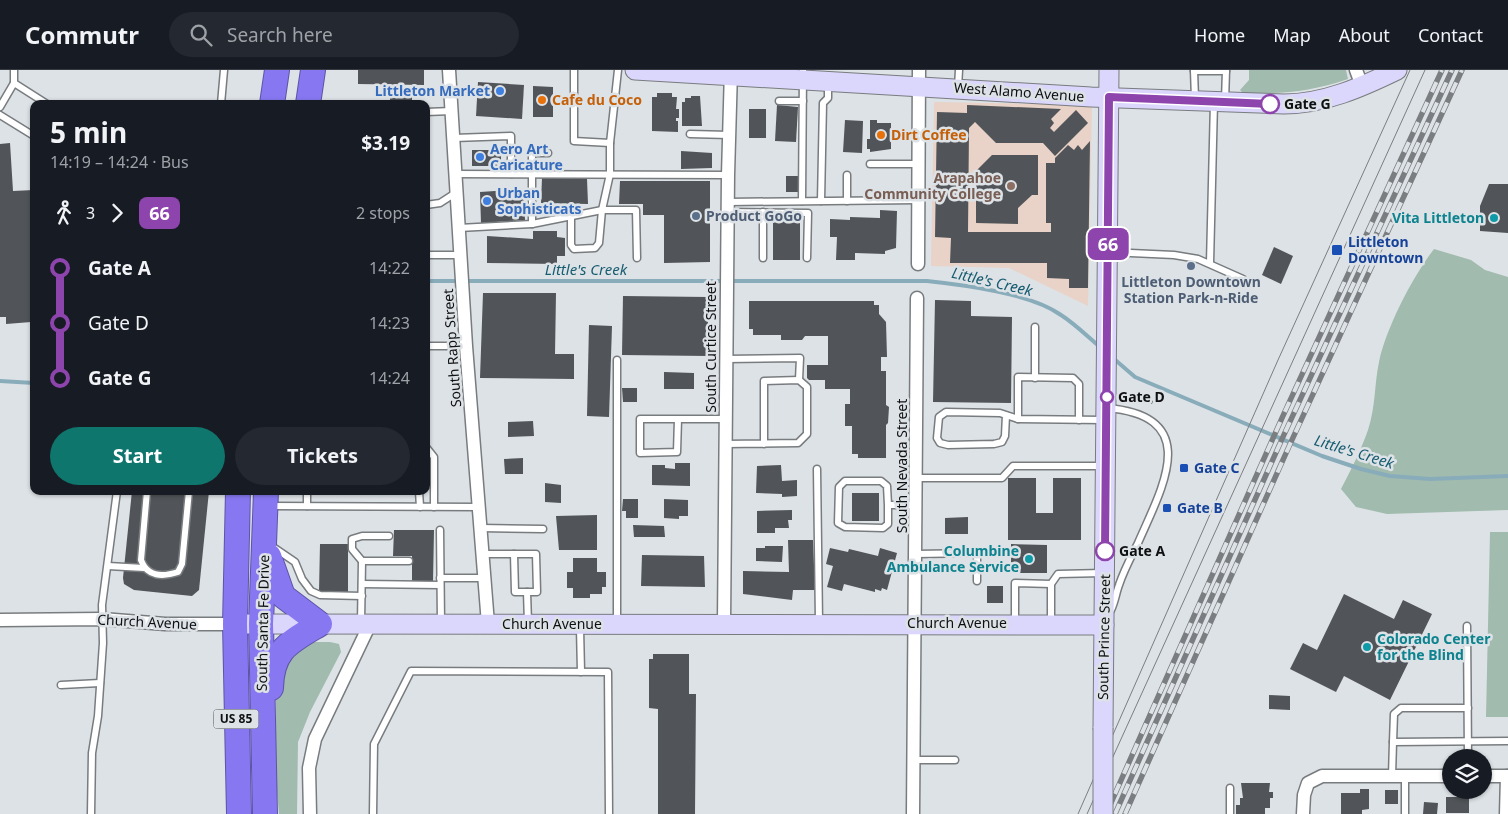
<!DOCTYPE html>
<html lang="en">
<head>
<meta charset="utf-8">
<style>
	:root { --surface:#171b24; --page:#242831; --text:#f1f3f6; --muted:#9ea1a6; --line:#363941; --accent:#0f766e }
	body { margin:0; font-family:"Noto Sans",sans-serif; background:var(--page); color:var(--text); height:100vh; display:flex; flex-direction:column; font-size:19px; white-space:nowrap }
	* { box-sizing:border-box; margin:0 }
	p { font-size:16px; color:var(--muted) }
	.icon { flex:none; width:28px; height:28px; fill:none; stroke:currentColor; stroke-width:2; stroke-linecap:round; stroke-linejoin:round }
	.map { position:relative; flex:1; overflow:hidden }
	.panel { position:absolute; left:30px; top:30px; width:400px; height:395px; display:flex; flex-direction:column; background:var(--surface); border-radius:10px; box-shadow:0 1px 4px #0004 }
	.panel>* { flex:none }
	.badge { padding:0 10px; border-radius:8px; font-size:18px; line-height:32px }
	.tools { position:absolute; left:1442px; top:679px; display:grid; gap:10px }
	.tools a { display:grid; place-items:center; width:50px; height:50px; border-radius:50%; background:var(--surface); box-shadow:0 1px 4px #0004; font-size:25px }
	.map>.badge { position:absolute; translate:-50% -50%; box-shadow:0 0 0 2px #fff }
	.legs { display:flex; align-items:center; gap:8px; height:55px; padding:0 20px; font-size:16px }
	.legs p { margin-inline-start:auto }
	.overview { display:flex; align-items:center; justify-content:space-between; height:85px; padding:0 20px }
	h1 { font-size:28px; font-weight:700; line-height:38px }
	.cta { display:flex; gap:10px; margin-top:auto; padding:10px 20px }
	.cta a { flex:1; height:58px; border-radius:30px; background:var(--accent); color:#fff; font-size:20px; font-weight:700; line-height:58px; text-align:center }
	.cta a+a { background:var(--page); color:var(--text) }
	ul { padding:0 20px; list-style:none }
	li { display:flex; align-items:center; gap:18px; height:55px; font-size:19px }
	li i { display:grid; place-items:center; width:8px; height:100%; margin:0 6px; background:currentColor }
	li i::after { content:''; width:12px; height:12px; margin:-6px; border:4px solid; border-radius:50%; background:var(--surface) }
	li p { margin-inline-start:auto }
	li:first-child i { background:linear-gradient(#0000 50%,currentColor 0) }
	li:last-child i { background:linear-gradient(currentColor 50%,#0000 0) }
	header { display:flex; align-items:center; gap:30px; box-sizing:border-box; height:70px; padding:0 25px; background:var(--surface); border-bottom:1px solid var(--line) }
	header strong { font-size:24px }
	nav { display:flex; gap:28px; margin-inline-start:auto; font-size:18px }
	.search { width:350px; height:45px; background:var(--page); display:flex; align-items:center; gap:12px; box-sizing:border-box; padding:0 18px; border-radius:28px; color:var(--muted); font-size:19px }
	.map>svg:first-child { display:block }
	.education { fill:#e9d2c7 }
	.green { fill:#a1bbae }
	.lines { fill:none; stroke-linecap:round; stroke-linejoin:round }
	.stream { stroke:#89acba; stroke-width:4 }
	.building { fill:#515458 }
	.lane-casing { stroke:#787c7f; stroke-width:9 }
	.street-casing { stroke:#787c7f; stroke-width:15 }
	.secondary-casing { stroke:#787c7f; stroke-width:21 }
	.highway-casing { stroke:#5d54a4; stroke-width:26 }
	.lane { stroke:#fff; stroke-width:6 }
	.street { stroke:#fff; stroke-width:12 }
	.secondary { stroke:#dbd6fb; stroke-width:19 }
	.highway { stroke:#8778f2; stroke-width:24 }
	.tram { stroke:#7b7e81; stroke-width:1 }
	.rail-casing { stroke:#7b7e81; stroke-width:5.5 }
	.rail { stroke:#dde2e6; stroke-width:4; stroke-dasharray:11; stroke-linecap:butt }
	.secondary-bridge-casing { stroke:#787c7f; stroke-width:21; stroke-linecap:butt }
	.secondary-bridge { stroke:#dbd6fb; stroke-width:19 }
	.line-1-casing { stroke:#fff; stroke-width:11 }
	.line-1 { stroke:#8e44ad; stroke-width:8 }
	.shop-dot { fill:#3f7fe0; stroke:#dde2e6; stroke-width:2 }
	.food-dot { fill:#e8710a; stroke:#dde2e6; stroke-width:2 }
	.stop-1-dot { fill:#fff; stroke:#8e44ad; stroke-width:2.5 }
	.education-dot { fill:#8d6e63; stroke:#dde2e6; stroke-width:2 }
	.service-dot { fill:#5c6f8a; stroke:#dde2e6; stroke-width:2 }
	.culture-dot { fill:#0f9aa8; stroke:#dde2e6; stroke-width:2 }
	.transit-dot { fill:#1a4fb4; stroke:#dde2e6; stroke-width:2 }
	.labels { text-anchor:middle; stroke-width:5; stroke-linejoin:round; paint-order:stroke }
	.shield { fill:#dde2e6; stroke:#4d4f52; stroke-width:1 }
	.shield-label { font-size:12px; font-weight:bold; fill:#0f1012 }
	.shop-label { font-size:14px; font-weight:bold; fill:#366cbe; stroke:#dde2e6; text-anchor:start }
	.street-label { font-size:14px; fill:#0f1012; stroke:#dde2e6 }
	.food-label { font-size:14px; font-weight:bold; fill:#c56008; stroke:#dde2e6; text-anchor:start }
	.stop-label { font-size:14px; font-weight:bold; fill:#0f1012; stroke:#dde2e6; text-anchor:start }
	.education-label { font-size:14px; font-weight:bold; fill:#785e54; stroke:#dde2e6; text-anchor:end }
	.service-label { font-size:14px; font-weight:bold; fill:#4e5e75; stroke:#dde2e6; text-anchor:start }
	.culture-label { font-size:14px; font-weight:bold; fill:#0d838f; stroke:#dde2e6; text-anchor:end }
	.transit-label { font-size:14px; font-weight:bold; fill:#164399; stroke:#dde2e6; text-anchor:start }
	.water-label { font-size:15px; font-style:italic; fill:#175c71; stroke:#dde2e6 }
</style>
</head>
<body>
<header>
<strong>Commutr</strong>
<div class="search"><svg class="icon" aria-label="search" viewBox="0 0 24 24"><circle cx="10" cy="10" r="6"/><path d="M15 15l6 6"/></svg>Search here</div>
<nav><a>Home</a><a>Map</a><a>About</a><a>Contact</a></nav>
</header>
<div class="map">
<svg width="1508" height="744" viewBox="0 0 1508 744">
	<rect width="100%" height="100%" fill="#dde2e6"/>
	<polygon class="education" points="934,32 1092,35 1088,236 1009,198 931,196"/>
	<g class="green">
		<path d="M1249,0H1346L1348,9C1310,22 1283,24 1243,23L1240,20L1249,10Z"/>
		<path d="M1434,179L1471,190L1485,200L1508,207V440L1387,444L1356,437L1341,419C1351,400 1361,380 1368,360C1376,335 1374,316 1379,292C1386,258 1413,206 1434,179Z"/>
		<polygon points="1490,462 1508,462 1508,647 1486,647"/>
		<polygon points="304,572 330,572 339,574 341,582 310,642 298,672 297,744 279,744 275,701 276,599"/>
	</g>
	<g class="lines">
		<g class="stream">
			<path d="M426,211H927C964,215 1030,223 1061,245C1075,254 1087,266 1100,277"/>
			<polyline points="1113,288 1135,307 1322,386 1361,399 1390,406 1430,409 1508,406"/>
			<polyline points="0,311 34,313"/>
		</g>
	</g>
	<g class="building">
		<polygon points="358,0 424,0 424,15 358,14"/>
		<polygon points="478,12 524,15 522,49 476,46"/>
		<polygon points="533,16 553,17 553,47 533,47"/>
		<polygon points="390,21 399,21 400,25 412,25 412,30 416,30 416,34 390,34"/>
		<polygon points="657,23 672,23 672,27 677,27 676,39 679,39 679,48 676,48 676,51 678,51 678,62 652,61 652,27 657,27"/>
		<polygon points="691,26 700,26 702,56 682,56 682,32 685,32 685,28 691,28"/>
		<polygon points="777,35 798,37 796,72 775,71"/>
		<polygon points="967,35 1061,39 1051,49 1054,53 1050,58 1054,62 1076,40 1088,53 1055,86 1043,73 996,73 975,52 969,58 968,162 1051,162 1051,153 1046,153 1046,93 1055,93 1055,88 1068,75 1074,80 1078,75 1082,80 1090,71 1088,218 1069,218 1069,209 1047,208 1047,193 950,193 951,168 935,167 937,42 967,43"/>
		<rect x="749" y="39" width="17" height="29"/>
		<polygon points="845,50 863,51 862,83 843,82"/>
		<polygon points="870,50 877,50 877,53 891,53 891,79 870,82 870,79 867,79 867,69 870,69"/>
		<polygon points="10,73 13,121 34,120 34,246 31,246 31,252 6,254 6,247 0,247 0,74"/>
		<rect x="472" y="80" width="29" height="16"/>
		<polygon points="681,81 712,83 712,98 681,99"/>
		<polygon points="992,85 1038,85 1038,125 1032,125 1018,138 1018,154 976,153 976,101"/>
		<rect x="786" y="106" width="13" height="16"/>
		<polygon points="542,108 587,109 588,134 541,133"/>
		<polygon points="620,111 710,111 710,192 664,193 664,145 643,145 643,134 619,134"/>
		<polygon points="1489,114 1508,114 1508,163 1480,161 1480,136"/>
		<polygon points="523,119 525,150 481,153 480,122"/>
		<polygon points="880,140 897,141 896,178 885,181 885,184 855,183 855,190 836,190 837,167 830,167 830,149 850,150 850,147 880,148"/>
		<rect x="773" y="151" width="27" height="39"/>
		<polygon points="533,161 557,161 557,167 565,168 565,186 557,186 557,194 487,193 487,166 533,169"/>
		<polygon points="1274,177 1293,186 1281,214 1262,205"/>
		<polygon points="483,223 556,223 555,284 574,284 574,309 480,308"/>
		<polygon points="623,226 708,227 708,286 622,285"/>
		<polygon points="935,230 971,231 971,246 1012,247 1011,333 933,332"/>
		<polygon points="749,231 874,231 874,235 879,235 879,244 886,252 887,287 881,287 881,301 886,301 886,335 889,337 888,353 886,355 886,388 858,388 858,384 852,384 852,356 845,356 845,334 850,334 850,319 825,319 825,310 809,310 807,308 807,295 828,295 828,266 805,266 802,270 781,270 781,265 753,265 753,259 749,259"/>
		<polygon points="589,255 612,256 609,347 587,346"/>
		<polygon points="664,302 694,303 694,319 664,319"/>
		<polygon points="622,318 637,318 637,332 623,332"/>
		<polygon points="1142,326 1153,331 1152,334 1140,330"/>
		<polygon points="533,351 534,366 508,367 508,352"/>
		<polygon points="523,388 523,404 505,404 504,389"/>
		<polygon points="675,393 690,393 690,416 652,415 652,395 665,395 665,398 675,399"/>
		<polygon points="781,395 782,411 797,410 797,426 782,427 782,424 756,423 757,396"/>
		<polygon points="1008,408 1036,408 1036,443 1053,443 1053,408 1081,408 1081,470 1008,470"/>
		<polygon points="545,413 561,415 561,433 545,432"/>
		<polygon points="132,421 209,421 199,520 192,526 134,520 124,514 123,508"/>
		<rect x="852" y="423" width="27" height="28"/>
		<polygon points="623,429 638,429 638,448 626,448 626,441 622,441"/>
		<polygon points="664,429 688,430 688,446 679,446 679,449 664,448"/>
		<polygon points="792,440 792,450 788,450 789,458 775,458 775,463 757,463 757,441"/>
		<polygon points="597,445 597,480 559,480 556,446"/>
		<polygon points="968,447 968,464 945,464 945,448"/>
		<polygon points="633,455 664,456 665,467 634,467"/>
		<polygon points="394,460 434,460 433,512 412,512 412,486 393,486"/>
		<polygon points="788,470 813,470 815,520 793,520 792,530 743,524 743,501 789,502"/>
		<polygon points="320,474 348,474 348,522 319,522"/>
		<polygon points="1011,474 1047,475 1047,503 1011,503"/>
		<polygon points="765,476 783,476 782,492 756,491 756,478 765,478"/>
		<polygon points="830,478 848,482 849,479 878,486 880,478 897,483 887,520 882,518 881,521 875,519 875,522 844,514 842,521 827,517 833,496 826,494"/>
		<polygon points="642,485 704,486 705,517 641,516"/>
		<polygon points="573,488 597,488 597,502 606,502 606,517 602,517 602,524 590,524 590,528 573,528 573,518 567,518 567,502 573,502"/>
		<rect x="987" y="516" width="16" height="17"/>
		<polygon points="1344,524 1394,549 1403,530 1432,544 1390,630 1344,606 1336,622 1290,599 1303,573 1317,580"/>
		<polygon points="653,584 689,584 689,624 696,624 695,744 658,744 658,639 649,638 649,589 653,589"/>
		<polygon points="1269,625 1290,626 1290,640 1269,639"/>
		<polygon points="1241,713 1270,713 1269,722 1273,722 1273,728 1270,728 1270,738 1265,738 1265,744 1236,744 1236,735 1240,735 1240,728 1243,728"/>
		<polygon points="1360,719 1369,719 1369,739 1362,740 1362,744 1341,744 1341,723 1360,723"/>
		<rect x="1385" y="720" width="13" height="14"/>
		<polygon points="1457,721 1469,721 1469,743 1446,743 1446,727 1457,727"/>
		<polygon points="1424,732 1438,733 1437,744 1423,744"/>
	</g>
	<g class="lines">
		<defs>
			<g id="lane">
				<polyline points="14,0 14,13 47,34"/>
				<polyline points="574,0 574,71 610,73 618,0"/>
				<polyline points="1194,0 1195,29"/>
				<polyline points="1194,1 1226,1"/>
				<polyline points="958,17 959,0"/>
				<polyline points="779,31 803,31"/>
				<polyline points="1225,31 1226,0"/>
				<polyline points="221,34 224,0"/>
				<polyline points="0,37 14,13"/>
				<polyline points="426,42 452,41"/>
				<polyline points="0,45 34,66"/>
				<polyline points="690,64 729,65"/>
				<polyline points="454,68 511,66 511,104"/>
				<polyline points="870,94 918,94"/>
				<polyline points="456,104 728,105"/>
				<polyline points="847,105 847,131"/>
				<polyline points="802,131 803,0"/>
				<polyline points="821,131 823,33 828,28 828,12"/>
				<polyline points="728,132 918,130"/>
				<polyline points="426,135 440,133 457,122"/>
				<polyline points="728,142 808,143 807,188"/>
				<polyline points="763,142 763,188"/>
				<polyline points="571,146 571,175 574,179 595,178 599,173 602,140 610,104 610,73"/>
				<polyline points="532,154 532,83 548,83"/>
				<polyline points="459,158 532,154 602,140 636,140 637,188"/>
				<polyline points="1109,182 1174,185 1198,189 1243,209"/>
				<polyline points="426,185 461,185"/>
				<polyline points="1210,193 1214,32"/>
				<polyline points="1035,257 1035,308"/>
				<polyline points="426,276 466,276"/>
				<polyline points="726,289 800,288 799,310"/>
				<path d="M1107,338C1204,346 1162,418 1138,473C1131,487 1124,500 1119,515C1116,523 1115,532 1111,540"/>
				<polyline points="1006,345 1005,366 1002,372 994,374 948,375 940,373 937,368 939,347 946,342 1000,343 1018,349 1103,350"/>
				<polyline points="678,349 677,382 640,383 640,349 726,349"/>
				<polyline points="1018,349 1018,307 1073,308 1079,314 1079,350"/>
				<polyline points="726,374 798,373 807,364 807,317 799,310 764,311 764,374"/>
				<polyline points="426,377 434,387 434,437"/>
				<polyline points="426,395 426,396"/>
				<polyline points="817,399 819,552"/>
				<polyline points="917,408 1002,408 1013,396 1103,396"/>
				<path d="M147,421L141,490C147,507 163,507 178,502L182,494L189,421"/>
				<polyline points="307,421 307,436"/>
				<polyline points="419,421 420,437"/>
				<polyline points="888,435 887,416 881,411 845,411 839,417 838,453 845,457 883,458 888,454 888,435 916,435"/>
				<polyline points="270,436 479,437"/>
				<polyline points="480,458 543,459"/>
				<polyline points="440,460 441,553"/>
				<polyline points="273,477 295,492 302,509 311,521 320,525 362,526"/>
				<polyline points="483,484 536,484 537,522 527,522 528,553"/>
				<polyline points="514,484 515,522 527,522"/>
				<polyline points="916,484 977,483 977,511"/>
				<polyline points="362,491 409,491"/>
				<polyline points="108,496 144,498"/>
				<polyline points="440,508 484,508"/>
				<polyline points="362,514 440,515"/>
				<polyline points="617,552 617,290"/>
				<polyline points="361,553 362,491 352,479 352,469 362,466 389,466"/>
				<polyline points="1015,553 1015,513 1051,514"/>
				<polyline points="1051,554 1051,514 1058,504 1103,503"/>
				<polyline points="1467,556 1468,688"/>
				<polyline points="580,558 581,602"/>
				<polyline points="61,615 100,613"/>
				<polyline points="1393,672 1394,644 1401,638 1468,638"/>
				<polyline points="913,690 955,690"/>
				<polyline points="1392,706 1393,672 1508,671"/>
				<polyline points="91,744 92,683 98,646 103,573 102,535 117,421"/>
				<polyline points="373,744 374,674 411,601 608,602 609,744"/>
				<polyline points="1230,744 1230,718"/>
				<polyline points="1405,744 1405,706"/>
			</g>
			<g id="street">
				<polyline points="449,0 466,276 488,554"/>
				<polyline points="1356,0 1362,16"/>
				<polyline points="918,194 919,0"/>
				<polyline points="0,550 102,549 165,554 235,554"/>
				<polyline points="724,553 728,105 731,0"/>
				<polyline points="1484,706 1508,706"/>
				<polyline points="310,744 309,698 315,669 370,554"/>
				<polyline points="913,744 917,228"/>
				<polyline points="1303,744 1304,725 1308,713 1322,706 1451,706"/>
				<polyline points="1506,744 1507,706"/>
			</g>
			<g id="secondary">
				<path d="M635,0L1091,27L1284,34C1324,34 1362,17 1397,0"/>
				<polyline points="235,554 1104,555"/>
				<polyline points="1103,658 1109,0"/>
			</g>
			<g id="highway">
				<polyline points="272,34 277,0"/>
				<polyline points="308,34 313,0"/>
				<polyline points="238,421 235,554 239,744"/>
				<path d="M269,486L283,526L320,554C290,572 272,579 271,618"/>
				<polyline points="265,744 261,554 266,421"/>
			</g>
		</defs>
		<use href="#lane" class="lane-casing"/>
		<use href="#street" class="street-casing"/>
		<use href="#secondary" class="secondary-casing"/>
		<use href="#highway" class="highway-casing"/>
		<use href="#lane" class="lane"/>
		<use href="#street" class="street"/>
		<use href="#secondary" class="secondary"/>
		<use href="#highway" class="highway"/>
		<g class="tram">
			<polyline points="1078,744 1278,290 1410,0"/>
			<polyline points="1087,744 1425,0"/>
		</g>
		<defs>
			<g id="rail">
				<polyline points="1106,744 1282,348 1442,0"/>
				<polyline points="1115,744 1282,369 1452,0"/>
				<polyline points="1125,744 1291,372 1462,0"/>
			</g>
		</defs>
		<use href="#rail" class="rail-casing"/>
		<use href="#rail" class="rail"/>
		<defs>
			<polyline id="secondary-bridge" points="1103,744 1103,658"/>
		</defs>
		<use href="#secondary-bridge" class="secondary-bridge-casing"/>
		<use href="#secondary-bridge" class="secondary-bridge"/>
	</g>
	<g class="lines">
		<defs>
			<polyline id="line-1" points="1105,481 1109,27 1270,34"/>
		</defs>
		<use href="#line-1" class="line-1-casing"/>
		<use href="#line-1" class="line-1"/>
	</g>
	<g class="shop-dot">
		<circle cx="500" cy="21" r="5"/>
		<circle cx="480" cy="87" r="5"/>
		<circle cx="487" cy="131" r="5"/>
	</g>
	<g class="food-dot">
		<circle cx="542" cy="30" r="5"/>
		<circle cx="881" cy="65" r="5"/>
	</g>
	<g class="stop-1-dot">
		<circle cx="1270" cy="34" r="9"/>
		<circle cx="1107" cy="327" r="6"/>
		<circle cx="1105" cy="481" r="9"/>
	</g>
	<circle class="education-dot" cx="1011" cy="116" r="5"/>
	<g class="service-dot">
		<circle cx="696" cy="146" r="5"/>
		<circle cx="1191" cy="196" r="5"/>
	</g>
	<g class="culture-dot">
		<circle cx="1494" cy="148" r="5"/>
		<circle cx="1029" cy="489" r="5"/>
		<circle cx="1367" cy="577" r="5"/>
	</g>
	<g class="transit-dot">
		<rect x="1331" y="174" width="12" height="12" rx="2.5"/>
		<rect x="1179" y="393" width="10" height="10" rx="2.5"/>
		<rect x="1162" y="433" width="10" height="10" rx="2.5"/>
	</g>
	<g class="labels">
		<rect class="shield" x="213.5" y="639.5" width="45" height="19" rx="4"/>
		<g class="shield-label">
			<text x="236" y="653">US 85</text>
		</g>
		<g class="shop-label">
			<text x="490" y="26" text-anchor="end">Littleton Market</text>
			<text x="490" y="84">Aero Art<tspan x="490" dy="16">Caricature</tspan></text>
			<text x="497" y="128">Urban<tspan x="497" dy="16">Sophisticats</tspan></text>
		</g>
		<g class="street-label">
			<text transform="translate(1019 22) rotate(4)" y="5">West Alamo Avenue</text>
			<text transform="translate(711 277) rotate(-90)" y="5">South Curtice Street</text>
			<text transform="translate(452 278) rotate(-94)" y="5">South Rapp Street</text>
			<text transform="translate(902 396) rotate(-90)" y="5">South Nevada Street</text>
			<text transform="translate(147 552) rotate(3)" y="5">Church Avenue</text>
			<text transform="translate(263 553) rotate(-89)" y="5">South Santa Fe Drive</text>
			<text x="957" y="558">Church Avenue</text>
			<text x="552" y="559">Church Avenue</text>
			<text transform="translate(1104 567) rotate(-89)" y="5">South Prince Street</text>
		</g>
		<g class="food-label">
			<text x="552" y="35">Cafe du Coco</text>
			<text x="891" y="70">Dirt Coffee</text>
		</g>
		<g class="stop-label">
			<text x="1284" y="39">Gate G</text>
			<text x="1118" y="332">Gate D</text>
			<text x="1119" y="486">Gate A</text>
		</g>
		<g class="education-label">
			<text x="1001" y="113">Arapahoe<tspan x="1001" dy="16">Community College</tspan></text>
		</g>
		<g class="service-label">
			<text x="706" y="151">Product GoGo</text>
			<text x="1191" y="217" text-anchor="middle">Littleton Downtown<tspan x="1191" dy="16">Station Park-n-Ride</tspan></text>
		</g>
		<g class="culture-label">
			<text x="1484" y="153">Vita Littleton</text>
			<text x="1019" y="486">Columbine<tspan x="1019" dy="16">Ambulance Service</tspan></text>
			<text x="1377" y="574" text-anchor="start">Colorado Center<tspan x="1377" dy="16">for the Blind</tspan></text>
		</g>
		<g class="transit-label">
			<text x="1348" y="177">Littleton<tspan x="1348" dy="16">Downtown</tspan></text>
			<text x="1194" y="403">Gate C</text>
			<text x="1177" y="443">Gate B</text>
		</g>
		<g class="water-label">
			<text x="586" y="205">Little's Creek</text>
			<text transform="translate(992 212) rotate(13)" y="5">Little's Creek</text>
			<text transform="translate(1354 382) rotate(17)" y="5">Little's Creek</text>
		</g>
	</g>
</svg>
<div class="tools">
<a><svg class="icon" aria-label="layers" viewBox="0 0 24 24"><path d="M12 4l9 5-9 5-9-5zM3 14l9 5 9-5"/></svg></a>
</div>
<b class="badge" style="left:1108px;top:174px;background:#8e44ad;color:#fff">66</b>
<section class="panel">
<div class="overview"><div><h1>5 min</h1><p>14:19 – 14:24 · Bus</p></div><b>$3.19</b></div>
<div class="legs"><svg class="icon" aria-label="walk" viewBox="0 0 24 24"><circle cx="13" cy="4" r="2"/><path d="M13 8l-2 6 4 7M11 14l-3 7M7 12l3-4h3l4 4"/></svg>3<svg class="icon" aria-label="forward" viewBox="0 0 24 24"><path d="M9 5l7 7-7 7"/></svg><b class="badge" style="background:#8e44ad;color:#fff">66</b><p>2 stops</p></div>
<ul>
<li><i style="color:#8e44ad"></i><b>Gate A</b><p>14:22</p></li>
<li><i style="color:#8e44ad"></i><span>Gate D</span><p>14:23</p></li>
<li><i style="color:#8e44ad"></i><b>Gate G</b><p>14:24</p></li>
</ul>
<div class="cta"><a>Start</a><a>Tickets</a></div>
</section>
</div>
</body>
</html>
